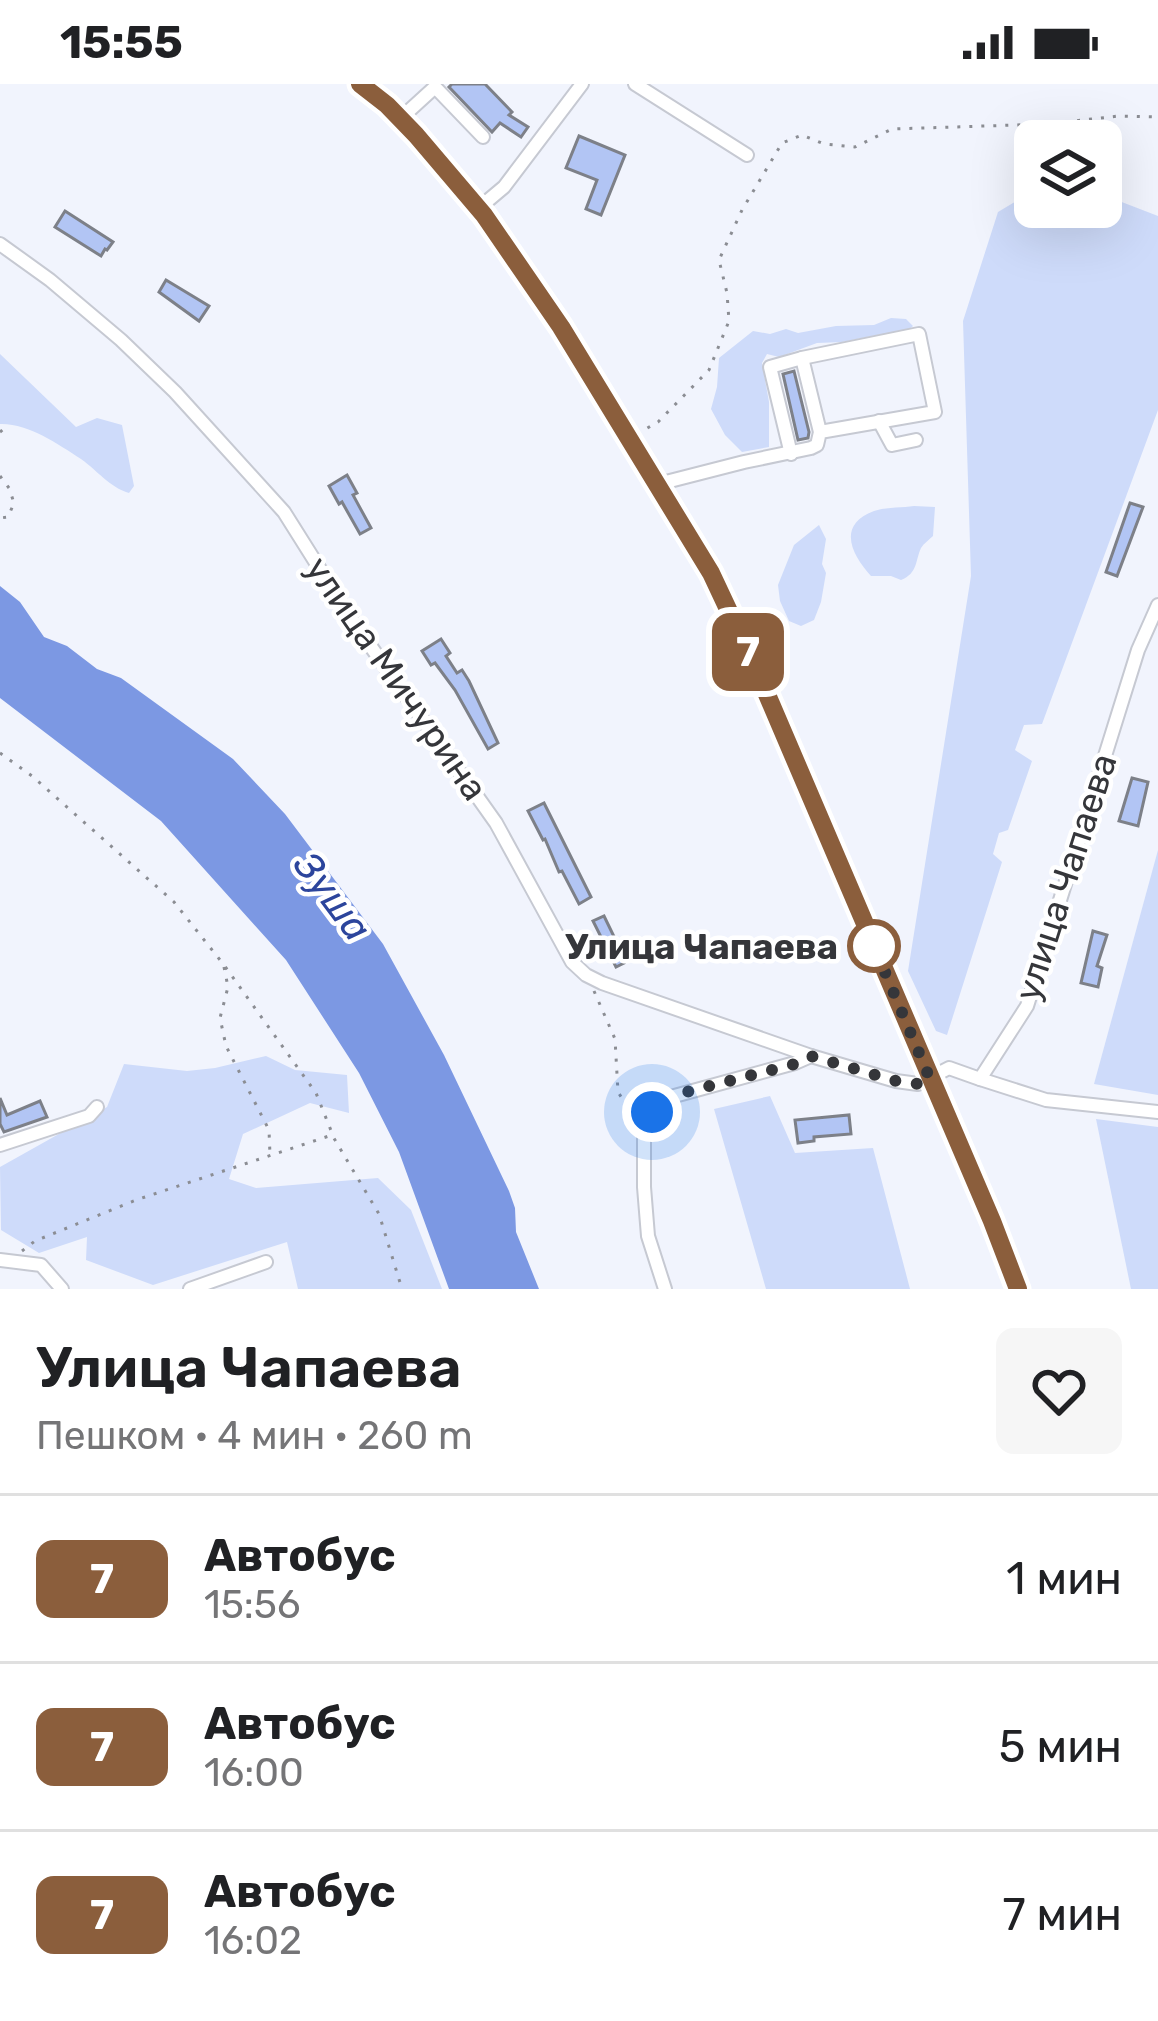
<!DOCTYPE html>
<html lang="ru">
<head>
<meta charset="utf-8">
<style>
	:root { --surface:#fff; --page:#f6f6f6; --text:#202124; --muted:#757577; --line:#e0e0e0 }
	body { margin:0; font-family:Rubik,sans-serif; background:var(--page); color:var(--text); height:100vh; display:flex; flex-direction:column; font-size:45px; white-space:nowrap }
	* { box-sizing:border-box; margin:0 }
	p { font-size:39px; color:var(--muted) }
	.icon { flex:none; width:66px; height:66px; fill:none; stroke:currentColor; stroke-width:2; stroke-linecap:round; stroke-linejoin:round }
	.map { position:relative; height:1205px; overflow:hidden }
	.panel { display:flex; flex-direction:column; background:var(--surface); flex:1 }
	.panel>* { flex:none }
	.badge { padding:0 24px; border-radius:18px; font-size:42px; line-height:78px }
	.fabs { position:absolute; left:1014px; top:36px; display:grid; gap:24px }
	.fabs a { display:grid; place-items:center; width:108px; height:108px; border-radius:18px; background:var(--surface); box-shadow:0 12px 48px #0002; font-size:60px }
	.you { position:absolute; width:60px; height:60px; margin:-30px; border:9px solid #fff; border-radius:50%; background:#1a73e8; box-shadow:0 0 0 18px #1a73e833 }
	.map>.badge { position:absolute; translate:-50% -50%; box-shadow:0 0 0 6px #fff }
	.round { display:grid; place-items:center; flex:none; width:126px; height:126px; border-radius:18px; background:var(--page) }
	.headline { display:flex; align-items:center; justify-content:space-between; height:204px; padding:0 36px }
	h1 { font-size:57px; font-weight:600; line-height:90px }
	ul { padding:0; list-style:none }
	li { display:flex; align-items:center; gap:36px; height:168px; padding:0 36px; border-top:3px solid var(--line) }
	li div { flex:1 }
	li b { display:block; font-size:45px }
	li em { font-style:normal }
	li .badge { min-width:132px; font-weight:700; text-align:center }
	.status { display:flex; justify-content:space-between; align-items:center; height:84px; padding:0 60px; background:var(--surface); direction:ltr }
	.status svg { height:33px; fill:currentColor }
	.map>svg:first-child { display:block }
	.green { fill:#cedbfa }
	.water { fill:#7c98e3 }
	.building { fill:#b2c5f4; stroke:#7d8088; stroke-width:3 }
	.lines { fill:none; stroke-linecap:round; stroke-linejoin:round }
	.minor-casing { stroke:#c6c9d2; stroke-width:16 }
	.path { stroke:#8b8d93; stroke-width:3; stroke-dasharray:3 9; stroke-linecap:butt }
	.minor { stroke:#fff; stroke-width:12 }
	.line-casing { stroke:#fff; stroke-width:27 }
	.line { stroke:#8b5e3c; stroke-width:18 }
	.walk { stroke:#35363a; stroke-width:12; stroke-dasharray:0 21.6 }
	.stop-dot { fill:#fff; stroke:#8b5e3c; stroke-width:6 }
	.labels { text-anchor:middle; stroke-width:9; stroke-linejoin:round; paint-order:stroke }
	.street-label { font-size:36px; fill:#35363a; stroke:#fff }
	.stop-label { font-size:36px; font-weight:bold; fill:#35363a; stroke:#fff; text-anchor:end }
	.water-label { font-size:39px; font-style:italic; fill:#2c459c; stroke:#fff }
</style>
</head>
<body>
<div class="status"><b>15:55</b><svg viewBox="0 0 49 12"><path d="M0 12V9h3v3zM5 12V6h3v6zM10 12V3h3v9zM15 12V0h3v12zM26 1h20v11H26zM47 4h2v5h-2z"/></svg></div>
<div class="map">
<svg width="1158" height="1205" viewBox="0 0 1158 1205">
	<rect width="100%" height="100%" fill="#f1f4fd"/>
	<g class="green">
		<polygon points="1035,106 1035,123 1101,123 1101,110 1158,132 1158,326 1042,640 1024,641 1015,666 1032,677 1008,746 999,749 993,770 1002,778 947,951 936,947 908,887 971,492 963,237 998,128"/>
		<polygon points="891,234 906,235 913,242 904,250 882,250 842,258 817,259 779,273 767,270 762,279 769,318 769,363 742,368 725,351 711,325 717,303 719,274 753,247 770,250 786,245 798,249 836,242 874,241"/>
		<path d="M0,270L76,343L97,334L122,341L134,402L129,409C109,403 98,387 81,375C58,360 28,339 0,340Z"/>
		<path d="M914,422L935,423L933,452C929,456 924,459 921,464C915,477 918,489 901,496L891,492H871C852,471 836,441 874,427C885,423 902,424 914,422Z"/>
		<polygon points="819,441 826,455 822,480 826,489 821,518 814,536 801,542 789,537 780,517 778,501 794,461"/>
		<polygon points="1158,766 1158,1011 1094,1000"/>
		<polygon points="266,972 295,986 347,991 349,1029 310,1019 243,1050 229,1095 256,1104 378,1094 411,1126 442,1205 298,1205 287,1158 153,1201 86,1176 87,1153 39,1169 1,1146 0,1083 107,1023 124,980 187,987 215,984"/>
		<polygon points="770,1012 795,1069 873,1064 910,1205 766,1205 714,1025"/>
		<polygon points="1096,1035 1158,1043 1158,1205 1131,1205"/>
	</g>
	<polygon class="water" points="0,502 20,518 44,553 67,562 97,585 121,594 233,675 285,730 383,860 444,971 509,1107 515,1124 516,1148 539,1205 449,1205 399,1068 359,989 286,876 161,737 0,614"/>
	<g class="building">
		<polygon points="452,0 485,0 512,28 509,31 528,43 521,53 500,39 492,48 449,3"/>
		<polygon points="579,52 625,71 601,131 586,125 597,96 566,84"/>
		<polygon points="65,127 113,158 107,166 105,165 101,172 55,143"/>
		<polygon points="166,196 209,222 199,237 159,208"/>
		<polygon points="794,287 809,348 808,354 798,356 783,290"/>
		<polygon points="347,391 357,409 353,411 371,444 360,450 342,418 339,420 329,402"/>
		<polygon points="1130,419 1143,423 1117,492 1106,488"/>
		<polygon points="441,555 450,569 446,572 457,589 462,586 469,597 498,659 488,665 455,606 435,579 431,581 422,567"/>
		<polygon points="1132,694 1148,698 1138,742 1119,737"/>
		<polygon points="544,719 591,813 579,820 562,787 559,788 545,755 543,756 528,727"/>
		<polygon points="604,832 619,863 634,857 638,867 622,874 624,879 616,883 593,837"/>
		<polygon points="1093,847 1107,851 1097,882 1102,884 1098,903 1081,899"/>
		<polygon points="0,1014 7,1031 40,1017 47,1033 4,1048 0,1040"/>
		<polygon points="849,1031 851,1050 814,1053 814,1057 798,1059 795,1036"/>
	</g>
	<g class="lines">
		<defs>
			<g id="minor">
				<polyline points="360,0 387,21 416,51 484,131 561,243 711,489 757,587 992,1137 1018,1205"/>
				<polyline points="635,0 747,71"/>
				<polyline points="400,35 435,3 483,53"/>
				<polyline points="479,124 504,103 582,0"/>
				<polyline points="0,160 50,196 121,256 175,308 284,428 352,536 496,739 572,878 586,891 602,899 811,972 896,997 918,1000 949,984 980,995 1027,922 1138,566 1158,521"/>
				<polyline points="879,337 892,361 916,356"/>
				<polyline points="791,370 770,283 802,274"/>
				<polyline points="658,400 744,378 811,364 817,361 820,348 935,328 919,250 802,274 820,348"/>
				<polyline points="980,995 1046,1016 1158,1028"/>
				<polyline points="0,1061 89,1032 97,1023"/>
				<polyline points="0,1176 41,1181 62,1205"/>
				<polyline points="190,1205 266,1178"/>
				<polyline points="665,1205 648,1152 644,1103 644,1050 653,1028 667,1014 795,979 811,972"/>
			</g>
		</defs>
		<use href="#minor" class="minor-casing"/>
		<g class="path">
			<polyline points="0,348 5,344"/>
			<polyline points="637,350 658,338 709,286 729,237 727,209 719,176 742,126 782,59 802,51 824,60 855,63 892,45 1047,40 1119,32 1158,33"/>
			<polyline points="0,392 9,404 14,419 8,433 0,434"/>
			<polyline points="0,669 32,692 174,818 224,881 316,1009 332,1049"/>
			<polyline points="224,883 228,903 220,934 226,962 269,1046 270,1071"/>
			<polyline points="594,907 615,955 618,1008 637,1038"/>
			<polyline points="22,1167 35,1157 136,1116 332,1051 379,1130 402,1205"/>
		</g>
		<use href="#minor" class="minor"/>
	</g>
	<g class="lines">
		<defs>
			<polyline id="line" points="360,0 387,21 416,51 484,131 561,243 711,489 757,587 992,1137 1018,1205"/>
		</defs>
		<use href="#line" class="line-casing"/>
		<use href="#line" class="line"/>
		<polyline class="walk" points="652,1028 667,1013 795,980 811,972 896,997 918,1000 930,995 874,862"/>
	</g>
	<circle class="stop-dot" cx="874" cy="862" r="24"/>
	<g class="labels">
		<g class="street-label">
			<text transform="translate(397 594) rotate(55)" y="13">улица Мичурина</text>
			<text transform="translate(1065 793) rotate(-72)" y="13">улица Чапаева</text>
		</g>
		<g class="stop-label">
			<text x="838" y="875">Улица Чапаева</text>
		</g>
		<g class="water-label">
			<text transform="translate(333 812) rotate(53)" y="14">Зуша</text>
		</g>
	</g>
</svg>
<div class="fabs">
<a><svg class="icon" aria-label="layers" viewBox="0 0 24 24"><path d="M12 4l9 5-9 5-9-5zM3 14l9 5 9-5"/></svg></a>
</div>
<div class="you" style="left:652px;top:1028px"></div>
<b class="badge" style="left:748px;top:568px;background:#8b5e3c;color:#fff">7</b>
</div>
<section class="panel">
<div class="headline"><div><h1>Улица Чапаева</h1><p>Пешком · 4 мин · 260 m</p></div><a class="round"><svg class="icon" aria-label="heart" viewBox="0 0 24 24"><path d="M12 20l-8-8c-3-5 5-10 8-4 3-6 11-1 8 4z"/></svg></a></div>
<ul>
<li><span class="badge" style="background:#8b5e3c;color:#fff">7</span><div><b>Автобус</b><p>15:56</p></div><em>1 мин</em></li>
<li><span class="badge" style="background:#8b5e3c;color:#fff">7</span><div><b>Автобус</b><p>16:00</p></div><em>5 мин</em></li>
<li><span class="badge" style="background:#8b5e3c;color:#fff">7</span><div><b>Автобус</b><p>16:02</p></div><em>7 мин</em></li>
</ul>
</section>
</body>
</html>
